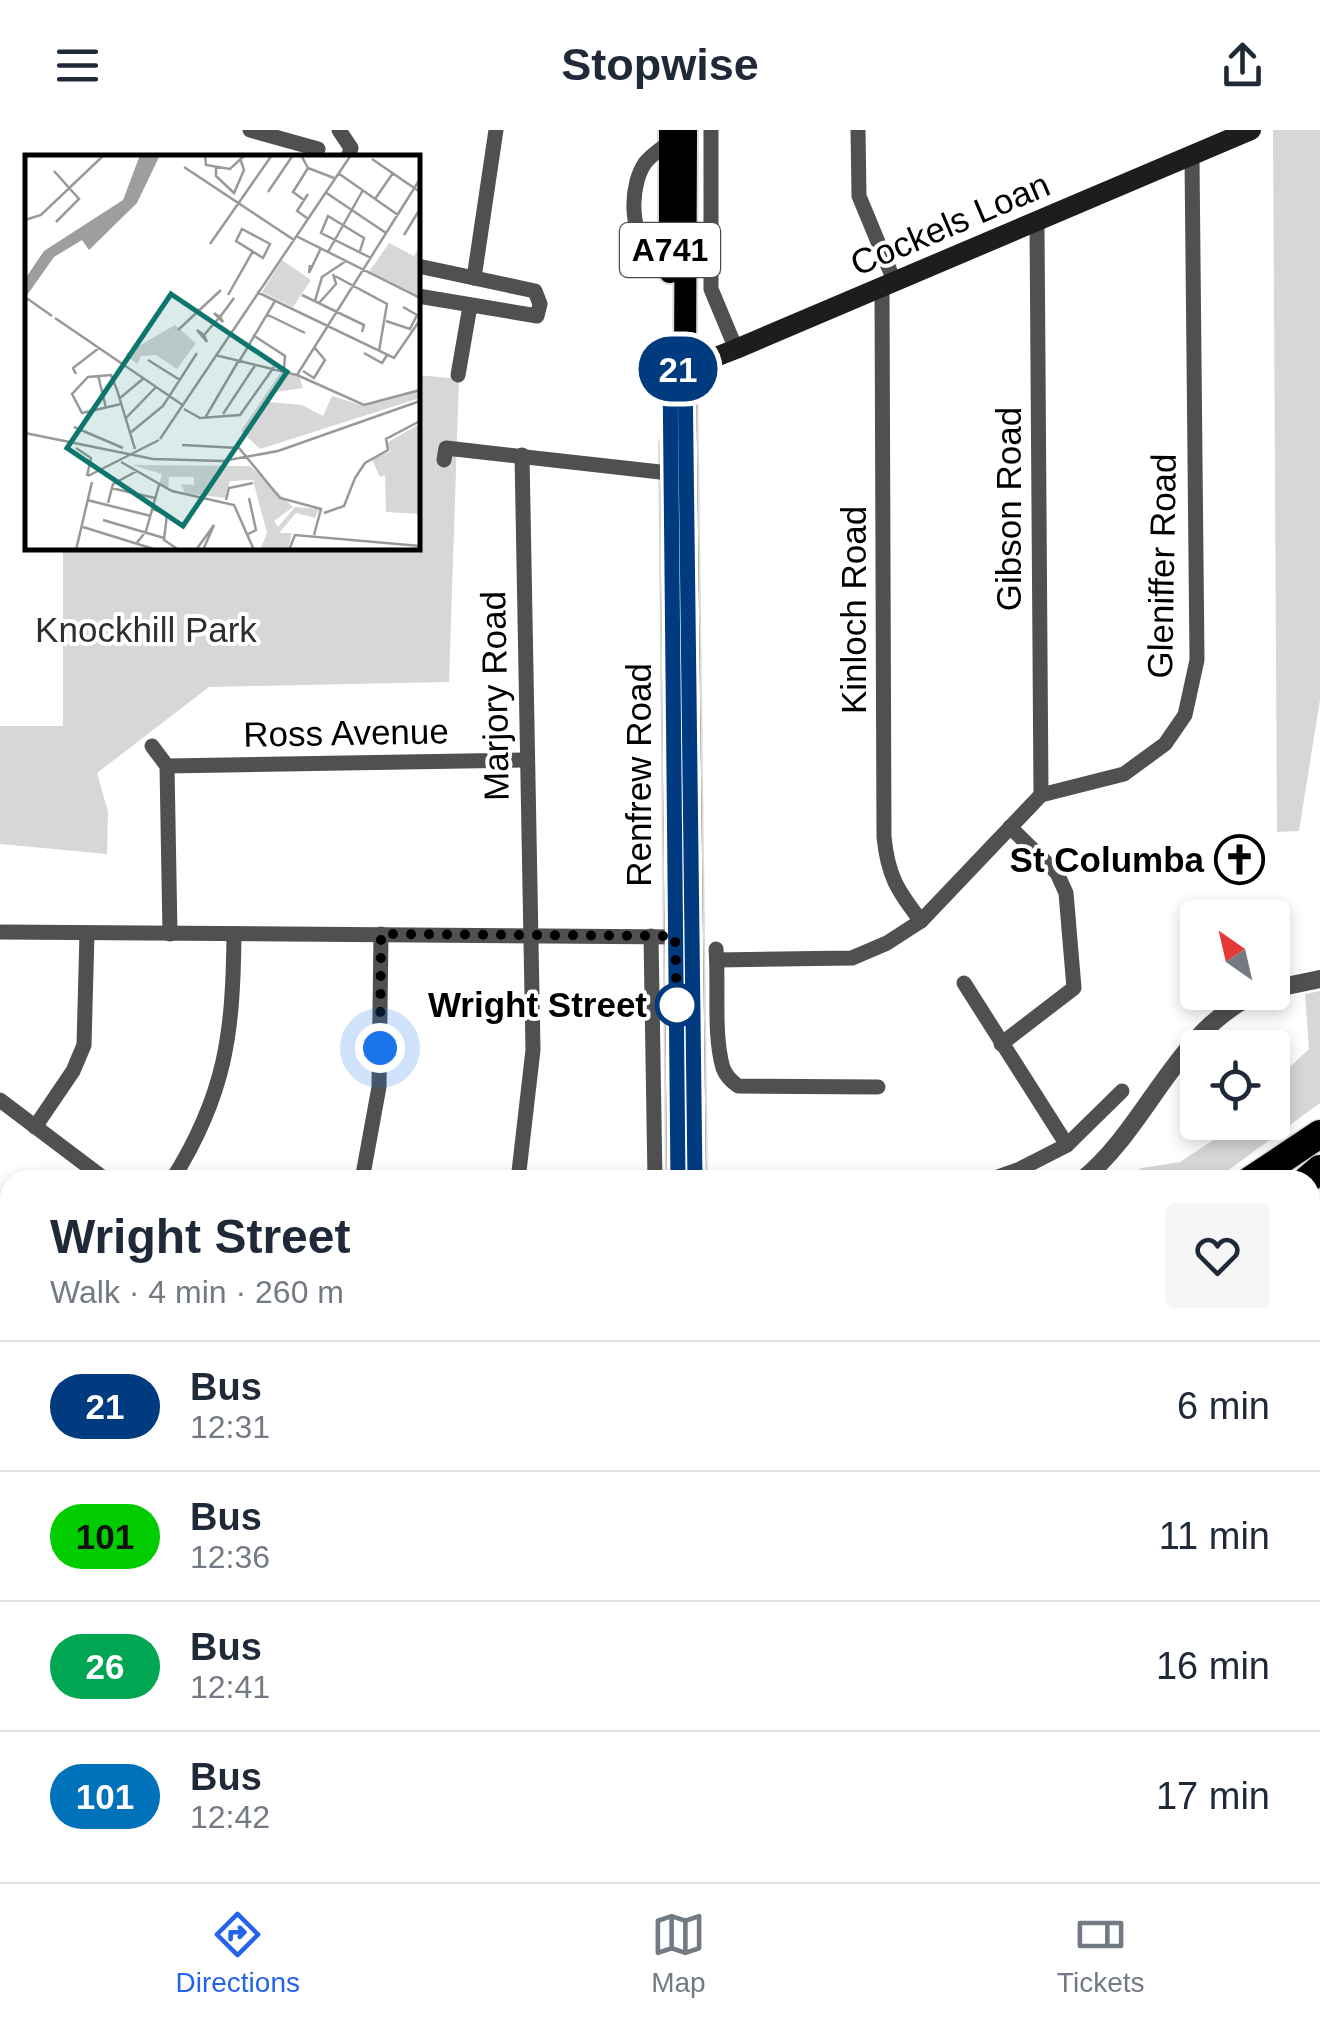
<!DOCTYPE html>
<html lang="en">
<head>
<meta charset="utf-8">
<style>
	:root { --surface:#fff; --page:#f6f6f7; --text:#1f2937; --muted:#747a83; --line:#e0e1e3; --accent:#2563eb }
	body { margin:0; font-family:Arial,sans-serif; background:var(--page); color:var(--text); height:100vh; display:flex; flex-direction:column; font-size:38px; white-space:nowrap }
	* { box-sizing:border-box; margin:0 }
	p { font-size:32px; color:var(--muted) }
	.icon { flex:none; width:55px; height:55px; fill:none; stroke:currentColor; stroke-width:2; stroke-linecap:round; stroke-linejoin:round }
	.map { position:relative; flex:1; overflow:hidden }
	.panel { position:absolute; left:0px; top:1040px; width:1320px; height:712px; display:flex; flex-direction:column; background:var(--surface); border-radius:30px 30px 0 0; box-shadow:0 5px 15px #0003 }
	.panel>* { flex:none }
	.badge { padding:0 20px; border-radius:32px; font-size:35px; line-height:65px }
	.needle { width:65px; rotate:326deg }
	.tools { position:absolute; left:1180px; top:770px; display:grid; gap:20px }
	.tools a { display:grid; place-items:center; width:110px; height:110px; border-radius:10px; background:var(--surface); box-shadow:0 5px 15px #0003; font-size:50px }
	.you { position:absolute; width:50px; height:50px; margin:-25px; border:8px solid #fff; border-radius:50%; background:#1a73e8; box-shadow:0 0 0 15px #1a73e833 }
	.map>.badge { position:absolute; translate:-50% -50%; box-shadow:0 0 0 5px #fff }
	.round { display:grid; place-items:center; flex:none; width:105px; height:105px; border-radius:10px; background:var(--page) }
	.headline { display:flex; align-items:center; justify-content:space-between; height:170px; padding:0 50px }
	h1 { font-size:48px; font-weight:700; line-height:75px }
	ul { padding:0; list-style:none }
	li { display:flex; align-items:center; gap:30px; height:130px; padding:0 50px; border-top:2px solid var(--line) }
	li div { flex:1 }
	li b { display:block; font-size:38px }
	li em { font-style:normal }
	li .badge { min-width:110px; font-weight:700; text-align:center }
	header { display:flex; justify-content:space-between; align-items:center; height:130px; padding:0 50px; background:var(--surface); font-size:45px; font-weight:700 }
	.tabs { display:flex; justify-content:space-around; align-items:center; height:140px; border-top:2px solid var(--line); background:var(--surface); font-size:28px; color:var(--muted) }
	.tabs a { display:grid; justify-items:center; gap:5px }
	.tabs .active { color:var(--accent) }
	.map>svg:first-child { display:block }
	.green { fill:#d7d7d7 }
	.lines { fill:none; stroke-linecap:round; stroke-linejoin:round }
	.primary-casing { stroke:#dbdbdb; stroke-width:26 }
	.motorway-casing { stroke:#dbdbdb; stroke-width:31 }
	.minor { stroke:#505050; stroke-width:15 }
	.tertiary { stroke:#505050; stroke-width:18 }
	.secondary { stroke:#1d1d1d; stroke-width:20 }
	.primary { stroke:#000; stroke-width:22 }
	.motorway { stroke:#000; stroke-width:28 }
	.line-casing { stroke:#fff; stroke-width:22 }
	.line { stroke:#003b80; stroke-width:15 }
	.walk { stroke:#000; stroke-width:10; stroke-dasharray:0 18 }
	.stop-dot { fill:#fff; stroke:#003b80; stroke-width:5 }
	.labels { text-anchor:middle; stroke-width:8; stroke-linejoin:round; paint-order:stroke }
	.shield { fill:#fff; stroke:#4c4c4c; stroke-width:2.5 }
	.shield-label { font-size:32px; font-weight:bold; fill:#000 }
	.street-label { font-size:35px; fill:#000; stroke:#fff }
	.park-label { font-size:35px; fill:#2e2e2e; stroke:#fff }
	.poi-label { font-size:35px; font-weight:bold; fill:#000; stroke:#fff; text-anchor:end }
	.stop-label { font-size:35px; font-weight:bold; fill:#000; stroke:#fff; text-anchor:end }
	.inset-road { fill:none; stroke:#999; stroke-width:2.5 }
	.view { fill:#0f766e; fill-opacity:0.15; stroke:#0f766e; stroke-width:5 }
	.inset-edge { fill:none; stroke:#000; stroke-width:5 }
</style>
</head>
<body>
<header><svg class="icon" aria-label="menu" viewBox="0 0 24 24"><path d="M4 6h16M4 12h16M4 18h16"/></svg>Stopwise<svg class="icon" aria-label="share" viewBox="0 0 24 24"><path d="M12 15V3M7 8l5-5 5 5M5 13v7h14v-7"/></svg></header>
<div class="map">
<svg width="1320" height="1752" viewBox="0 0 1320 1752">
	<rect width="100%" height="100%" fill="#fff"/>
	<g class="green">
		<polygon points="1273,0 1320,0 1320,570 1299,701 1277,702"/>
		<polygon points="418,245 459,249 449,552 209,557 97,643 108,682 107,724 0,714 0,596 63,596 63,418 418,418"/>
		<polygon points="1320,861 1320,973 1215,1050 1125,1050 1142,1038 1180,1032 1239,993 1272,992 1273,953 1309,919 1305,864"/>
		<polygon points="1320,1095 1320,1384 1310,1390 1310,1103"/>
	</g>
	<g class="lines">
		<defs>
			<g id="primary">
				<polyline points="670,0 670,142"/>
				<polyline points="686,0 685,239 695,1050"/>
				<polyline points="671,314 678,1050"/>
				<polyline points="384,1752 387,1742"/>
				<polyline points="401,1752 404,1742"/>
			</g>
			<g id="motorway">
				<polyline points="1251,1050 1320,1004"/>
				<polyline points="1307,1050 1320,1039"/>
				<polyline points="0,1695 10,1691"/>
				<polyline points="0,1721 10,1718"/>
				<polyline points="282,1742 288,1752"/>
			</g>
		</defs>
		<use href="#primary" class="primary-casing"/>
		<use href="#motorway" class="motorway-casing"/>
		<g class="minor">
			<polyline points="250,0 318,19"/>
			<polyline points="339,0 351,18 348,28"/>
			<polyline points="711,0 711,159 736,219"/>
			<polyline points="858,0 859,66 895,153"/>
			<path d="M670,12C662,18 651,25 645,33C631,53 628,99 649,117C655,121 664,125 670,128"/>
			<polyline points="1037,93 1041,665"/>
			<polyline points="418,136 535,161 540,174 537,186 418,166"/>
			<polyline points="474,148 496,0"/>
			<path d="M882,159L884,707C888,746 897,760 921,791"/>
			<polyline points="458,245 470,176"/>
			<polyline points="444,330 446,318 678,344"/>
			<polyline points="152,616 167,636 170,804"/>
			<polyline points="167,636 526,630"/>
			<polyline points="0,802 684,807"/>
			<polyline points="651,806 655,1050"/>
			<path d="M716,819C719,855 713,904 723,938C726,946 731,951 738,956L878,957"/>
			<polyline points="717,830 852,828 887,813 921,791 1041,665 1124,644 1165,614 1185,585 1197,530 1192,28"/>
			<polyline points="964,853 1067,1015"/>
			<polyline points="1001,914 1074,858 1066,763 1057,743 1010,697"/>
			<polyline points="0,970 106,1050"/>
			<polyline points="35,997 73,941 84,915 87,803"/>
			<path d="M172,1050C226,964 233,903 234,804"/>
			<polyline points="362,1050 379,957 381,804"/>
			<polyline points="518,1050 533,920 522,325"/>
			<polyline points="989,1050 1020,1039 1067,1015 1122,961"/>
			<polyline points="0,1153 10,1161"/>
			<polyline points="0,1347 10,1336"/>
			<polyline points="1310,1398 1320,1391"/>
			<polyline points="0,1541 10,1539"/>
			<polyline points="979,1742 982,1752"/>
			<polyline points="1135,1742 1146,1752"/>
			<polyline points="423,1752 425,1742"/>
			<polyline points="578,1752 583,1742"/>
			<polyline points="769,1752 793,1742"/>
			<polyline points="1077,1752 1099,1742"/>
		</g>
		<g class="tertiary">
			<polyline points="1272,859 1320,849"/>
			<path d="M1082,1050C1149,996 1177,896 1261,862"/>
		</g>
		<polyline class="secondary" points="670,240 685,239 736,219 1251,0"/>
		<use href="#primary" class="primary"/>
		<use href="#motorway" class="motorway"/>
	</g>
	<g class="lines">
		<defs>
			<polyline id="line" points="678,1050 670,240 685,238 695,1050"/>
		</defs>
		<use href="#line" class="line-casing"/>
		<use href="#line" class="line"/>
		<polyline class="walk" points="380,918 381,804 675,806 677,875"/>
	</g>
	<defs>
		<symbol id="church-ring" viewBox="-11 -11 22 22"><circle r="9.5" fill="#fff" stroke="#000" stroke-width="1.5"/><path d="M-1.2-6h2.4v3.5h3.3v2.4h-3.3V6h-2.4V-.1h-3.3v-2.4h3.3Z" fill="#000"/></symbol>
	</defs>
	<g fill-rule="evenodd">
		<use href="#church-ring" x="1212" y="702" width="55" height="55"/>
	</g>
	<circle class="stop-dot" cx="677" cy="875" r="20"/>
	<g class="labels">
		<rect class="shield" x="620" y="93" width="100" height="54" rx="8"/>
		<g class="shield-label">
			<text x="670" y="131">A741</text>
		</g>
		<g class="street-label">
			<text transform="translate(950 94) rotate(-23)" y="12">Cockels Loan</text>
			<text transform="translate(1009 379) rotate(-90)" y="12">Gibson Road</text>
			<text transform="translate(1162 436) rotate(-89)" y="12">Gleniffer Road</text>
			<text transform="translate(854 480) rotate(-90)" y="12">Kinloch Road</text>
			<text transform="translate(495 566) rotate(-91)" y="12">Marjory Road</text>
			<text transform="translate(346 603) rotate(-1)" y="12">Ross Avenue</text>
			<text transform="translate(639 645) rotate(-90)" y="12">Renfrew Road</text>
		</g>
		<g class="park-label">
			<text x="146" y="512">Knockhill Park</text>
		</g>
		<g class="poi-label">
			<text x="1204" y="742">St Columba</text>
		</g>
		<g class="stop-label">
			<text x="647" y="887">Wright Street</text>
		</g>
	</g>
	<g transform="translate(25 25)">
		<rect width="395" height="395" fill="#fff"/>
		<path d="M364,88L389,101L395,91V143L344,117ZM257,105L286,125L268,152L237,137ZM150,170L171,188L152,214L131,200L116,201L112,209L100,199ZM258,214L275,223L278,233L250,237L243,247L277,250L298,261L307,241L339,251L395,235V243L235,294L216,276ZM395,269V359L361,357L360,320L355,322L347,305L366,296L361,288ZM107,310L225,311L268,352L249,366L253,372L270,352L294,354L290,363L271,358L254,378H267L263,395H235L242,378L228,325L205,326L200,343L160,338L156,329L169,330V322H144L143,334L134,330L137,319Z" fill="#d7d7d7"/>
		<path d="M115,0L134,2L112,48L64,95L57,85L29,102L0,143V124L19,96L98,45Z" fill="#9e9e9e"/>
		<path class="inset-road" d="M180,0L181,10L205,14L220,0M276,0L283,13L309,23M347,4L395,37M191,11V21L209,38L219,15L215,3M159,12L269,85M29,16L54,44L31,67M313,18L373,60M243,37L268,0M300,37L361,78M350,44L368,18M279,45L268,37L283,13M282,63L272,56L283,39M0,65L16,60L79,0M217,74L245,89L238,103L211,86ZM379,80L395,54M271,81L395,143M185,89L247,0M335,96L339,83L303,61L296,78L346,103M303,97L338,35M285,110L284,118L296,93M310,121L362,149L354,196M232,137L369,203L395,165M203,140L228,96M277,140L339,170L337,177M0,142L27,161M290,146L297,122L321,106M294,148L311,129L308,119M241,159L280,178M195,162L198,167L189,158L195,162L209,143M30,163L159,251M361,166L385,174L392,160L378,152M153,175L196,135M179,180L172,175L182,187L179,180L193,164M228,180L260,201L259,214M339,198L357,208L362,200M190,200L272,220L395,24M123,205L155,225M215,205L250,146M278,216L289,223L300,205L289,192M51,219L48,213L74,193M73,220L81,253M272,220L339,250L395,235M95,243L119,223M96,249L57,258L47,239L63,222L86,220L92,235L110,294M159,254L175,263L215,260L249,212M198,259L231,209M101,263L131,232M180,263L214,205M49,272L98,293M0,278L128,304L198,306L253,296L395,246M105,278L138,251L172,198M135,284L326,0M157,290L214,293L255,343L296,354L289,380M51,293L66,303L62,321M96,307L147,336L209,350L229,395M63,321L134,285M86,333L130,343M62,345L126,361M201,345L204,333L228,328M83,348L88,329L112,316M127,354L142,359L139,385L154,395M299,358L319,351L330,323L340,308L363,295L361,284L395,266M78,365L139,383M58,372L132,395M223,379L231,375L224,343M111,389L121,376L134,330M51,395L67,327M171,395L189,370L178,395M264,395L270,380L395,391"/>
		<path class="view" d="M146,139L262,217L158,371L42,293Z"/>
		<rect width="395" height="395" class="inset-edge"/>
	</g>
</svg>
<div class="tools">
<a><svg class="needle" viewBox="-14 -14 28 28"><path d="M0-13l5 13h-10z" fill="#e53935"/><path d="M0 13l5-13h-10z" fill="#747a83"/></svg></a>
<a><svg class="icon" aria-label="locate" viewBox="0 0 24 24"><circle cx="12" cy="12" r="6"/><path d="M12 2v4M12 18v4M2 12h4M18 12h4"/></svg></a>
</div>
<div class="you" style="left:380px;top:918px"></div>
<b class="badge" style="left:678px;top:239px;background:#003b80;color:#fff">21</b>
<section class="panel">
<div class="headline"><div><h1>Wright Street</h1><p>Walk · 4 min · 260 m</p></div><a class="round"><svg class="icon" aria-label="heart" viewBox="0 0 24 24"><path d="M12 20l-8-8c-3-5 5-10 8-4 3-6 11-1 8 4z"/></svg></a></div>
<ul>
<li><span class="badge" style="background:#003b80;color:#fff">21</span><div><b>Bus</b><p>12:31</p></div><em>6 min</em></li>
<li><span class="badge" style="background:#0c0;color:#111">101</span><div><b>Bus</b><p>12:36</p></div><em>11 min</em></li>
<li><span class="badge" style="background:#00a651;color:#fff">26</span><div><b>Bus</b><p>12:41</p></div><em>16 min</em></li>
<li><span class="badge" style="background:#0072bc;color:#fff">101</span><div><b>Bus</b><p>12:42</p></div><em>17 min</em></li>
</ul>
</section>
</div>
<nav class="tabs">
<a class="active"><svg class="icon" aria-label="directions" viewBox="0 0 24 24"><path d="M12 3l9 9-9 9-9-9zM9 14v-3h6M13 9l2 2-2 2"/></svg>Directions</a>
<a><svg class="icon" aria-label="map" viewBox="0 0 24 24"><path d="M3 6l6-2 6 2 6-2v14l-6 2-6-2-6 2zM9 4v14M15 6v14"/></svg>Map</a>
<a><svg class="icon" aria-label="tickets" viewBox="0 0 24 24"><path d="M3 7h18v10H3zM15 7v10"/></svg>Tickets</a>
</nav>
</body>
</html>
